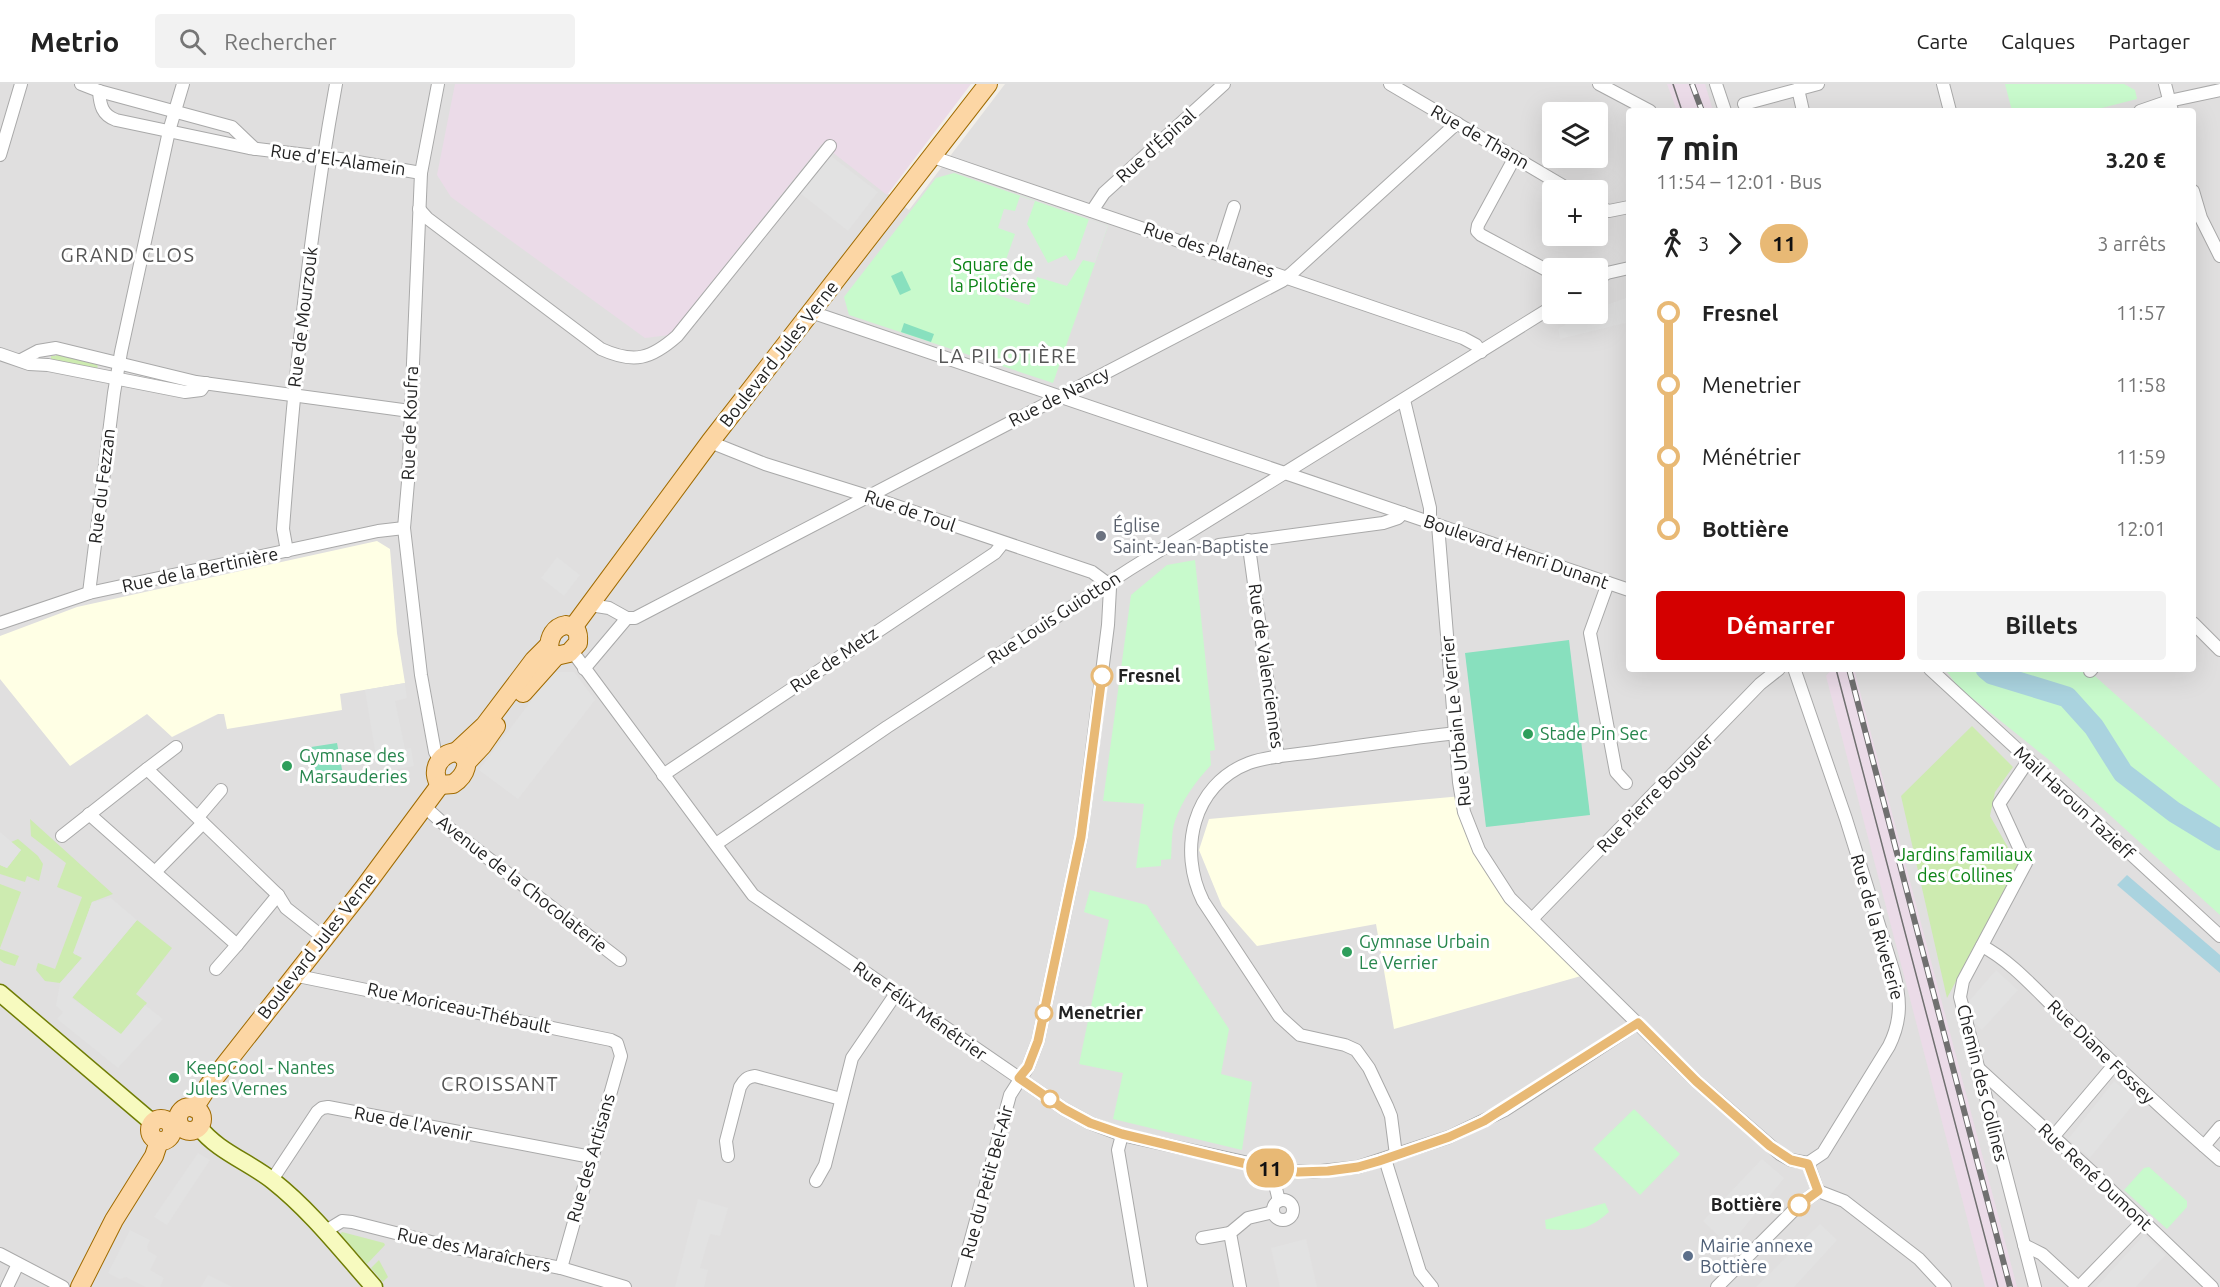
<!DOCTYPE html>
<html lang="fr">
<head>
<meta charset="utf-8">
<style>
	:root { --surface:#fff; --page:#f2f2f2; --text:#222; --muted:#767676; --line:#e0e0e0; --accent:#d40000 }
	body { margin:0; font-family:Ubuntu,sans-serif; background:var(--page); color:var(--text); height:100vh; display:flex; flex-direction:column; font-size:22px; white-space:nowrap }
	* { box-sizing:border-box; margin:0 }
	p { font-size:20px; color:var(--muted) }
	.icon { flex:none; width:33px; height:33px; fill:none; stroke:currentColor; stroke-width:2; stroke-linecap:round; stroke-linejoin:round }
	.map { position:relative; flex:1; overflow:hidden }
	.drawer { position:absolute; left:1626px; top:24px; width:570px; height:564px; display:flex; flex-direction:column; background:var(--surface); border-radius:6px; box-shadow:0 6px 24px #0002 }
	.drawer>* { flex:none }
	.badge { padding:0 12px; border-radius:20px; font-size:21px; line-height:39px }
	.controls { position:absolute; left:1542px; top:18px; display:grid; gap:12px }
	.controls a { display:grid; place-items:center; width:66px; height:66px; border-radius:6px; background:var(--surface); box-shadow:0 6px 24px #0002; font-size:30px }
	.map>.badge { position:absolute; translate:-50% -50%; box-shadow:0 0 0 3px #fff }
	.legs { display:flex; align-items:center; gap:9px; height:66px; padding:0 30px; font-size:20px }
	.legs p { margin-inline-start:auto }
	.summary { display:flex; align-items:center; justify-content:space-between; height:102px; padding:0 30px }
	h1 { font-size:33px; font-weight:700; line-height:45px }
	.button { display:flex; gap:12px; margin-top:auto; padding:12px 30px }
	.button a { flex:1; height:69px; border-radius:6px; background:var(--accent); color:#fff; font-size:24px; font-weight:700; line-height:69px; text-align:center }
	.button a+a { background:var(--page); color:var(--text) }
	ul { padding:0 30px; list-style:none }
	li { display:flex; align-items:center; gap:21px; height:72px; font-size:22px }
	li i { display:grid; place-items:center; width:9px; height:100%; margin:0 8px; background:currentColor }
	li i::after { content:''; width:15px; height:15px; margin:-8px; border:4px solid; border-radius:50%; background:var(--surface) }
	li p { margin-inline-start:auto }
	li:first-child i { background:linear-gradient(#0000 50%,currentColor 0) }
	li:last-child i { background:linear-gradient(currentColor 50%,#0000 0) }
	header { display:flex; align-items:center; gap:36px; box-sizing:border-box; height:84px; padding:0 30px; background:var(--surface); border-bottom:2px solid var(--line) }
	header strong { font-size:28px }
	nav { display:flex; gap:33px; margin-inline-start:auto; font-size:21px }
	.search { width:420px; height:54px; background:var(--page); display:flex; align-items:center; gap:15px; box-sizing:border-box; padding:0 21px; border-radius:6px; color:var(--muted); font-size:22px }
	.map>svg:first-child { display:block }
	.residential { fill:#e0dfdf; fill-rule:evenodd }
	.industrial { fill:#ebdbe8 }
	.education { fill:#ffffe5 }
	.grass { fill:#cdebb0 }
	.park { fill:#c8facc }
	.pitch { fill:#88e0be }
	.parking { fill:#e2e2e2 }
	.water { fill:#aad3df }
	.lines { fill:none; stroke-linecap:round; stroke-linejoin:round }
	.river { stroke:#aad3df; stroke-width:21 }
	.street-casing { stroke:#a9a9a9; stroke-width:14 }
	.secondary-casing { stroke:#707d05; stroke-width:19 }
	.primary-casing { stroke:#a06b00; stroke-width:20 }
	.street { stroke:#fff; stroke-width:12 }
	.secondary { stroke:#f7fabf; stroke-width:16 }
	.primary { stroke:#fcd6a4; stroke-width:18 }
	.tram { stroke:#707070; stroke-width:1.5 }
	.rail-casing { stroke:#707070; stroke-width:6 }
	.rail { stroke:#fff; stroke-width:4; stroke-dasharray:11; stroke-linecap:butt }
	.line-1-casing { stroke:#fff; stroke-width:14 }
	.line-1 { stroke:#e8b975; stroke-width:9 }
	.worship-dot { fill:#6b7280; stroke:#fff; stroke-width:2 }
	.stop-1-dot { fill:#fff; stroke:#e8b975; stroke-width:3 }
	.leisure-dot { fill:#2e9e5b; stroke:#fff; stroke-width:2 }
	.service-dot { fill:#5c6f8a; stroke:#fff; stroke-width:2 }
	.labels { text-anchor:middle; stroke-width:6; stroke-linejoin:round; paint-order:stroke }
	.street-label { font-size:18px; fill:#222; stroke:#fff }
	.park-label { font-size:18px; fill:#0c8416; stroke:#fff }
	.worship-label { font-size:18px; fill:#5b616d; stroke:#fff; text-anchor:start }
	.stop-label { font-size:18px; font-weight:bold; fill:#222; stroke:#fff; text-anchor:start }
	.leisure-label { font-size:18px; fill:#27864d; stroke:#fff; text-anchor:start }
	.service-label { font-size:18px; fill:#4e5e75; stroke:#fff; text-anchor:start }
	.neighbourhood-label { font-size:20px; letter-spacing:1.5px; fill:#555; stroke:#fff }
</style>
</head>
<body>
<header>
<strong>Metrio</strong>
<div class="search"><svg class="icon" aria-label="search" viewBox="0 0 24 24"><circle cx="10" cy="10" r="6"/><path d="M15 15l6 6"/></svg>Rechercher</div>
<nav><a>Carte</a><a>Calques</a><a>Partager</a></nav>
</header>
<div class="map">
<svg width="2220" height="1203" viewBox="0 0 2220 1203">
	<rect width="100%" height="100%" fill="#f2efe9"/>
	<path class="residential" d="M0,0H751L771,19L909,126L1005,0H2220V1203H0ZM1629,27H2193V585H1629ZM1552,28H1598V74H1552ZM1552,106H1598V152H1552ZM1552,184H1598V230H1552Z"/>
	<g class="industrial">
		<polygon points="455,0 971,0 887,111 822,60 669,251 645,254 451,113 437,91"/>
		<polygon points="1667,0 1705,0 1713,27 1677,27"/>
		<polygon points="1832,585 1854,585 2017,1203 1985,1203 1826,592"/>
	</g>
	<g class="education">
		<polygon points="377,457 390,465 397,549 405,599 340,610 342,626 227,645 224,630 218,630 172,653 147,630 70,682 0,595 0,552 77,523"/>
		<polygon points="1462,712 1489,783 1588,890 1394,945 1376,840 1257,862 1222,822 1199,766 1209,735"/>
	</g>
	<g class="grass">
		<polygon points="56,269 97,279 98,286 51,277 51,272 56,272"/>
		<polygon points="1972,642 2013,683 1995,708 1990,732 2018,781 1947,914 1901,712"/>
		<polygon points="30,735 113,810 92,818 74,870 83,873 60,899 45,897 36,886 38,879 55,885 82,813 57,803 66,779 31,752"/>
		<polygon points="18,755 38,772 43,780 39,797 27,792 25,798 0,790 0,781 7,784 21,766 11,758"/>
		<polygon points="0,800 21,808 0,864"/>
		<polygon points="137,836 172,864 136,910 147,919 121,951 72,913"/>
		<polygon points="0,865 19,872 15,882 4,879 0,876"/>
		<polygon points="342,1148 384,1159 385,1161 367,1180 340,1150"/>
		<polygon points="379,1176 388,1193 383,1198 371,1184"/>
	</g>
	<g class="park">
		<polygon points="2005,0 2124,0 2135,6 2137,15 2090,27 2012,27"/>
		<polygon points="954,89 1108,142 1053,299 849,231 844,213 936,94"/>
		<path d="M1195,476L1215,666L1210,667L1211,681C1196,697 1182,716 1175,737C1171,749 1172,763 1171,775L1161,776V782L1136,784L1144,720L1103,717L1131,511L1167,481Z"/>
		<polygon points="1945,585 2087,585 2220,704 2220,831 2048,675 1967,610 1956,600"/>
		<polygon points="1090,806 1147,821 1229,945 1221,990 1252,998 1242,1066 1113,1035 1123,989 1079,980 1109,836 1084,828"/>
		<polygon points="1634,1025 1680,1070 1640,1111 1593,1065"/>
		<polygon points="2149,1083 2187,1117 2187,1123 2167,1145 2124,1106 2144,1084"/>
		<path d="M1605,1119L1609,1128C1586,1148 1575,1147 1546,1145L1545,1136Z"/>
	</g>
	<g class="pitch">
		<polygon points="902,187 911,206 900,211 891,192"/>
		<polygon points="904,239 934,250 931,258 901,248"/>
		<polygon points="1569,556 1590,731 1486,743 1465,569"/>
		<polygon points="337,659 344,696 318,701 311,663"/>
	</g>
	<g class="parking">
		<polygon points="826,68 878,108 848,147 796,106"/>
		<polygon points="1020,112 1035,117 1027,140 1048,179 1066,171 1070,177 1075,175 1089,135 1108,142 1095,179 1083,176 1067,202 1037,193 1029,221 994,210 1015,150 998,144 1004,125 1015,127"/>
		<polygon points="1629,213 1629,238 1560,255 1558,245 1579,232 1598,230 1598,224"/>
		<polygon points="557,473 580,491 564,512 541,494"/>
		<polygon points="553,588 574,588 595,616 518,715 479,686"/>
		<polygon points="405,599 407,614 395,617 405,665 411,664 414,682 397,685 394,689 379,679 384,671 376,672 365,606"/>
		<polygon points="0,748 21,766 7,784 0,781"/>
		<polygon points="111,814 137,836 72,914 121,950 145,921 163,935 118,984 57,935 63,928 56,922 60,899 82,874 73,869 92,818"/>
		<polygon points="1996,886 2018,906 1982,946 1974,939 1969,917"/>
		<polygon points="2114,997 2137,1016 2090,1074 2068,1055"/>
		<polygon points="198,1069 210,1076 167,1141 154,1133"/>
		<polygon points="1762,1075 1784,1094 1729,1162 1703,1137"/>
		<polygon points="698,1115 728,1124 720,1152 710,1150 700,1184 708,1186 704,1203 675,1203"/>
		<polygon points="1820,1140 1837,1156 1794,1203 1756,1203"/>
		<polygon points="130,1146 150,1156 147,1163 148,1167 157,1172 150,1186 164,1194 160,1203 146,1203 126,1193 120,1195 108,1189"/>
		<polygon points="2144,1151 2166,1171 2158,1179 2136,1203 2096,1203"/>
		<polygon points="1306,1155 1317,1203 1280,1203 1271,1164"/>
		<polygon points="208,1191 232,1203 201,1203"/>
	</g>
	<g class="water">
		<path d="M1976,585H1999L2067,607L2059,617C2030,609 1999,605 1976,585Z"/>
		<polygon points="2127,791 2220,871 2220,889 2117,801"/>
	</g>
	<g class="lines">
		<polyline class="river" points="1986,585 1992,590 2067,613 2094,643 2123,689 2174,728 2220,756"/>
		<defs>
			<g id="street">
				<polyline points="81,0 99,7 232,43 255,65"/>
				<polyline points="438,0 421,89 408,398 404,444 421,591 435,668 440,676"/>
				<polyline points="1390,0 1570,106"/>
				<polyline points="1599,0 1650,27"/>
				<polyline points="1716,0 1725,27"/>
				<polyline points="1943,0 1950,27"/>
				<polyline points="2165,0 2172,27"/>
				<polyline points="1798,5 1803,27"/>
				<path d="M99,7C100,21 102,31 116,36L249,64L340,75L421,89"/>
				<polyline points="1744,20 1818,0"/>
				<polyline points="2140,27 2169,17 2220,6"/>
				<polyline points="0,71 21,0"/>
				<polyline points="933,73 1463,254 1476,261 1481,268"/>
				<polyline points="1515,73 1478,141 1477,147 1481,151 1552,189"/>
				<polyline points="2193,107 2201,134 2220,172"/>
				<polyline points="1598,123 1609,127 1629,123"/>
				<path d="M419,125L427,134L601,265C634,280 651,275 677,252L830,62"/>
				<polyline points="1092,127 1104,109 1224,0"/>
				<polyline points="1219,170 1234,123"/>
				<polyline points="1598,195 1607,189 1629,184"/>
				<polyline points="811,228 1629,506"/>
				<polyline points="0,270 29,280 48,281 185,308 201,306 206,299"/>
				<polyline points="21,276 38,267 56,264 196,298 410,327"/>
				<polyline points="1404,316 1430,424 1430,438"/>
				<polyline points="710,358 765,380 861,410 1092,488 1107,499"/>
				<polyline points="1438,441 1459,698 1464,728 1479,766 1510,814 1696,997 1780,1070 1791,1076 1808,1079"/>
				<polyline points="1248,456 1278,673"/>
				<polyline points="1219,461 1383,439 1398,434 1403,429"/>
				<path d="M287,467L283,445C294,296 309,147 336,0"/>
				<polyline points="1608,499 1590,549 1616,688 1626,699"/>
				<polyline points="89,509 114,309 121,268 169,47 183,0"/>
				<polyline points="590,521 609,524 627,534 635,534 1282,197 1292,189 1457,39"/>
				<polyline points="0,539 89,509 378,447 404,444"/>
				<polyline points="2193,539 2220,566"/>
				<polyline points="572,567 753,811 1064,1025 1090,1039 1122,1051 1285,1087 1312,1088 1358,1083 1449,1053 1505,1026 1638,939"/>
				<polyline points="584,585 627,534"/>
				<polyline points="1930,585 2220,852"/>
				<path d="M1795,587L1846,735L1893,886C1901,914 1902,936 1889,962L1823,1069L1808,1079"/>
				<polyline points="2090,587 2092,585"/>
				<polyline points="2028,677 1999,720 2026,779 1963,897 1960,913 2035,1203"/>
				<polyline points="147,685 176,663"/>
				<polyline points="663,691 995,469 1003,459"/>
				<polyline points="425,723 445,741 620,876"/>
				<polyline points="89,730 237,861 278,811"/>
				<polyline points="198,733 221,706"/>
				<polyline points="62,752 147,685 278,811 286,824 324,854"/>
				<polyline points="716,760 887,643 1130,485 1552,223"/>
				<polyline points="155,788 203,739"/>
				<polyline points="1533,834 1760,600 1779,585"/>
				<path d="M1982,862C2011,877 2035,905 2058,927C2112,977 2164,1028 2220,1076"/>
				<polyline points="216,885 237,861"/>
				<polyline points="293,891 611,956 617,959 621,972 561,1184"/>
				<polyline points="1978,984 2093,1089 2212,1203"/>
				<polyline points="1122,1051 1118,1066 1141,1203"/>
				<polyline points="2053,1053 2114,981"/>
				<polyline points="2204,1062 2220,1043"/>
				<path d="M1396,1071L1391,1032L1387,1022L1369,984L1356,966L1345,961L1300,951L1279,932L1203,817C1178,767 1192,701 1249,679C1271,671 1297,671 1321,667C1366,661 1411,654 1456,649"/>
				<path d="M728,1072L726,1057L740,1003C744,996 747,993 755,992L841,1015"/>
				<polyline points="1385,1075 1420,1188 1432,1203"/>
				<polyline points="1808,1079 1818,1107"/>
				<polyline points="1271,1084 1279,1117"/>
				<polyline points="272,1096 317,1028 322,1024 328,1023 591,1073"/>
				<polyline points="816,1097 825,1081 852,974 895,911"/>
				<polyline points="1818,1107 1844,1117 1919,1175 1945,1203"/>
				<circle cx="1283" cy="1126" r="10"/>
				<polyline points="324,1148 342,1137 352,1138 451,1163 561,1184 625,1203"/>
				<polyline points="1202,1154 1230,1149"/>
				<polyline points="2024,1161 2042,1170 2078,1203"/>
				<polyline points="0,1170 63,1203"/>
				<polyline points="7,1203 18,1180"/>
				<polyline points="958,1203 1010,1011 1028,983 1038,957 1081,753 1108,541 1110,504 1107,499"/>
				<polyline points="1240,1203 1230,1149 1248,1134 1273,1128"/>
				<polyline points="1717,1203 1799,1121 1818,1107"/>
				<polyline points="2079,1203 2143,1137"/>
			</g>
			<g id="secondary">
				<polyline points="0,909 147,1034 154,1038"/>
				<path d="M199,1043C217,1067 249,1078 273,1097C311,1127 342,1167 374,1203"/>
			</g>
			<g id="primary">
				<path d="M566,541C577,543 579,548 578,559L569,569L556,572L549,565C549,553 554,543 566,541Z"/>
				<polyline points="574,542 710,358 988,0"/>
				<polyline points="523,609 556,572"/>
				<polyline points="456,668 485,641 534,576 549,561"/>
				<path d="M456,668C474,675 465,692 453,700L440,701C430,687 439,670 456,668Z"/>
				<polyline points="467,678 482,662 496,642"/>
				<circle cx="190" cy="1035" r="12"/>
				<polyline points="194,1024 209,1001 363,805 440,701"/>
				<circle cx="161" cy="1046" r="11"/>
				<polyline points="80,1203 114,1136 154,1072 159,1057"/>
			</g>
		</defs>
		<use href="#street" class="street-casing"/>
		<use href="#secondary" class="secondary-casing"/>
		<use href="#primary" class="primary-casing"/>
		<use href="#street" class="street"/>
		<use href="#secondary" class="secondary"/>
		<use href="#primary" class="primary"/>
		<g class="tram">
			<polyline points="1673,0 1682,27"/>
			<polyline points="1836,585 1998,1203"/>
		</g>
		<defs>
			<g id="rail">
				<polyline points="1692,0 1702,27"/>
				<polyline points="1849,585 2010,1203"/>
			</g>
		</defs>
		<use href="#rail" class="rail-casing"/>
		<use href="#rail" class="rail"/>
	</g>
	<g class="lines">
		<defs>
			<polyline id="line-1" points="1102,592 1081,753 1038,957 1028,983 1019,994 1064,1025 1090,1039 1122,1050 1255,1082 1298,1088 1328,1087 1358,1083 1379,1077 1449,1053 1484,1037 1638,939 1696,997 1770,1062 1791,1076 1808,1080 1818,1107 1799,1121"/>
		</defs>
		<use href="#line-1" class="line-1-casing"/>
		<use href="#line-1" class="line-1"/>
	</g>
	<circle class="worship-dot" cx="1101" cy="452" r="6"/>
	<g class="stop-1-dot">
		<circle cx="1102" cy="592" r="10"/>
		<circle cx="1044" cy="929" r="8"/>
		<circle cx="1050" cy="1015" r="8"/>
		<circle cx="1799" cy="1121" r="10"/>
	</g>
	<g class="leisure-dot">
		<circle cx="1528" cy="650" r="6"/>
		<circle cx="287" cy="682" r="6"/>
		<circle cx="1347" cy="868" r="6"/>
		<circle cx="174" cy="994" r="6"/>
	</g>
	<circle class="service-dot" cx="1688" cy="1172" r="6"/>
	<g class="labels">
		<g class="street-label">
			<text transform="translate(1480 53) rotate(30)" y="6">Rue de Thann</text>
			<text transform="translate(1156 62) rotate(-42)" y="6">Rue d'Épinal</text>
			<text transform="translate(338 76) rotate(8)" y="6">Rue d'El-Alamein</text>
			<text transform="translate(1209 166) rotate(19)" y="6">Rue des Platanes</text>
			<text transform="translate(303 233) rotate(-83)" y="6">Rue de Mourzouk</text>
			<text transform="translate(779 270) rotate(-52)" y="6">Boulevard Jules Verne</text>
			<text transform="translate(1059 313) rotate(-27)" y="6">Rue de Nancy</text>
			<text transform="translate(410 339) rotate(-88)" y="6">Rue de Koufra</text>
			<text transform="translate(102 402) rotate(-83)" y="6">Rue du Fezzan</text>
			<text transform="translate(910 427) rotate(19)" y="6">Rue de Toul</text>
			<text transform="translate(1516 468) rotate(19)" y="6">Boulevard Henri Dunant</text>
			<text transform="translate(200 486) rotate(-12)" y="6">Rue de la Bertinière</text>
			<text transform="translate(1054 534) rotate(-33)" y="6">Rue Louis Guiotton</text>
			<text transform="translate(834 576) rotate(-34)" y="6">Rue de Metz</text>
			<text transform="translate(1266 582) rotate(82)" y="6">Rue de Valenciennes</text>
			<text transform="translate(1456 637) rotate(-96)" y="6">Rue Urbain Le Verrier</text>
			<text transform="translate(1655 709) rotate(-46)" y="6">Rue Pierre Bouguer</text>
			<text transform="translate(2074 719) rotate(43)" y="6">Mail Haroun Tazieff</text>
			<text transform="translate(522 800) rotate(38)" y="6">Avenue de la Chocolaterie</text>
			<text transform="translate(1877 843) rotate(74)" y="6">Rue de la Riveterie</text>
			<text transform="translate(317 862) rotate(-52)" y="6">Boulevard Jules Verne</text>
			<text transform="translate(459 924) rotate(12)" y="6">Rue Moriceau-Thébault</text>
			<text transform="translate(920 927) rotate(35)" y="6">Rue Félix Ménétrier</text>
			<text transform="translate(2101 968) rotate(44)" y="6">Rue Diane Fossey</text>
			<text transform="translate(1982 999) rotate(76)" y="6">Chemin des Collines</text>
			<text transform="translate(413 1040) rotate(11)" y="6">Rue de l'Avenir</text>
			<text transform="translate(591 1074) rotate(-74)" y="6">Rue des Artisans</text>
			<text transform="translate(2095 1093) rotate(43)" y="6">Rue René Dumont</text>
			<text transform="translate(987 1098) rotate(-75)" y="6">Rue du Petit Bel-Air</text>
			<text transform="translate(474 1166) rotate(12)" y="6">Rue des Maraîchers</text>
		</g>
		<g class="park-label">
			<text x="993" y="187">Square de<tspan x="993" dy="21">la Pilotière</tspan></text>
			<text x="1965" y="777">Jardins familiaux<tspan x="1965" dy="21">des Collines</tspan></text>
		</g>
		<g class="worship-label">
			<text x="1113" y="448">Église<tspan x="1113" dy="21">Saint-Jean-Baptiste</tspan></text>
		</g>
		<g class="stop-label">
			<text x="1118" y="598">Fresnel</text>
			<text x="1058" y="935">Menetrier</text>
			<text x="1782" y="1127" text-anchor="end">Bottière</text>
		</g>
		<g class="leisure-label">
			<text x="1540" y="656">Stade Pin Sec</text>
			<text x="299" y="678">Gymnase des<tspan x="299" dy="21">Marsauderies</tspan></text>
			<text x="1359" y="864">Gymnase Urbain<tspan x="1359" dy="21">Le Verrier</tspan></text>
			<text x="186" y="990">KeepCool - Nantes<tspan x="186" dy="21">Jules Vernes</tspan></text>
		</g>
		<g class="service-label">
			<text x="1700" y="1168">Mairie annexe<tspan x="1700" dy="21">Bottière</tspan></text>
		</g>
		<g class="neighbourhood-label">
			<text x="128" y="178">GRAND CLOS</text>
			<text x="1008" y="279">LA PILOTIÈRE</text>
			<text x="500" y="1007">CROISSANT</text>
		</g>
	</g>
</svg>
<div class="controls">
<a><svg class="icon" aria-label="layers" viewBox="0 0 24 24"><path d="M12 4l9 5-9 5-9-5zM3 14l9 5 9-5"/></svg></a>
<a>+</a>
<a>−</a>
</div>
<b class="badge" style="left:1270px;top:1084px;background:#e8b975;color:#111">11</b>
<section class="drawer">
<div class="summary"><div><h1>7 min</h1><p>11:54 – 12:01 · Bus</p></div><b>3.20 €</b></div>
<div class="legs"><svg class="icon" aria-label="walk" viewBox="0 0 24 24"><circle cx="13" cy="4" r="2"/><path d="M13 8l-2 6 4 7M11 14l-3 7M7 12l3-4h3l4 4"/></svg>3<svg class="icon" aria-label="forward" viewBox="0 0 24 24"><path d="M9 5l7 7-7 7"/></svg><b class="badge" style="background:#e8b975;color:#111">11</b><p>3 arrêts</p></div>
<ul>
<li><i style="color:#e8b975"></i><b>Fresnel</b><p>11:57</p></li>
<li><i style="color:#e8b975"></i><span>Menetrier</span><p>11:58</p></li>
<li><i style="color:#e8b975"></i><span>Ménétrier</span><p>11:59</p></li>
<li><i style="color:#e8b975"></i><b>Bottière</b><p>12:01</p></li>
</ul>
<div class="button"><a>Démarrer</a><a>Billets</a></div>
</section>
</div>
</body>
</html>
